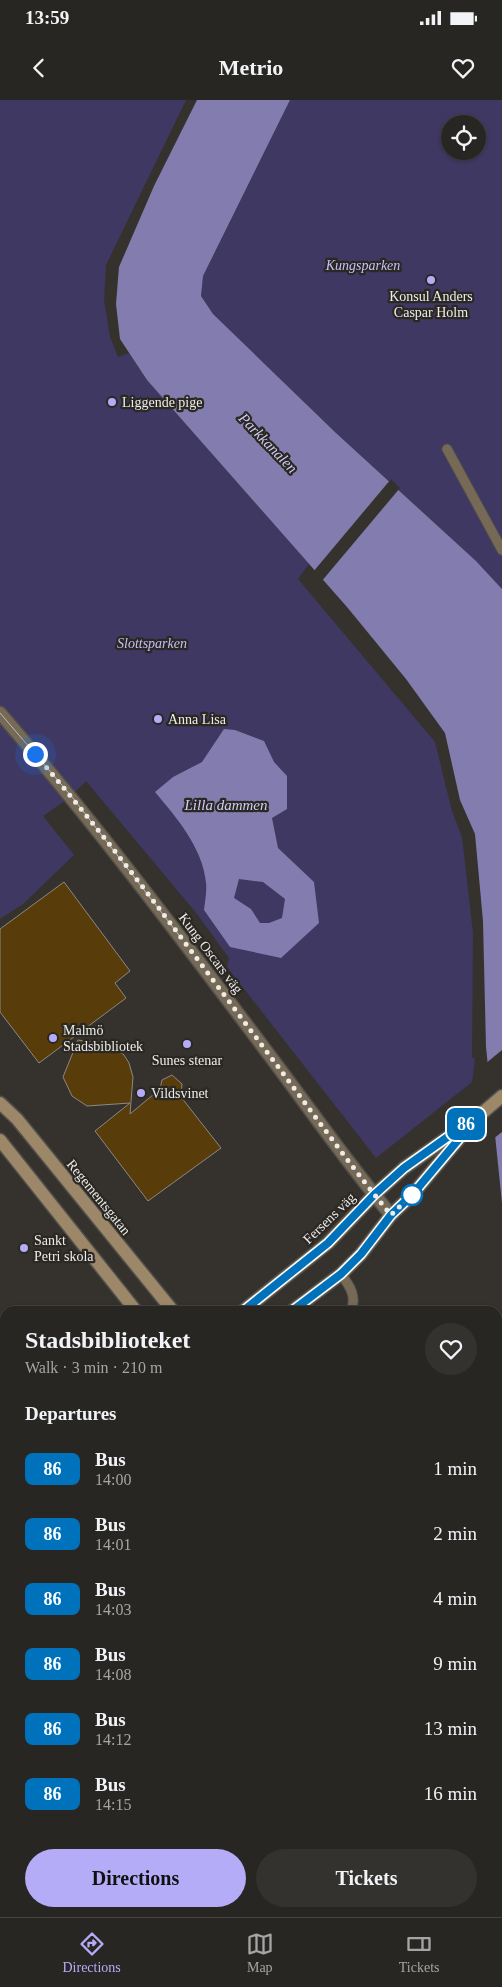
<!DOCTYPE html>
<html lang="en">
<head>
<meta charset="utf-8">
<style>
	:root { --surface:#282622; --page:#34322f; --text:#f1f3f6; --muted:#a5a5a5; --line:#444340; --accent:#b5acf8 }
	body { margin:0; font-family:"Times New Roman",serif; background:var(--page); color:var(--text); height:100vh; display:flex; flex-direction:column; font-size:19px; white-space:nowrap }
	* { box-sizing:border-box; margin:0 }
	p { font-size:16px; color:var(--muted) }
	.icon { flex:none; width:28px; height:28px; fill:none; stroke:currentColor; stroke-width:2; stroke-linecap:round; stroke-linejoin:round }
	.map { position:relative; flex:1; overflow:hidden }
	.side { position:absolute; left:0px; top:1206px; width:502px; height:611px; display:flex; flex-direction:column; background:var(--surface); border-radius:15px 15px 0 0; box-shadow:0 1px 4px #0004,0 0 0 1px var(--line) }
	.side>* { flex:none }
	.badge { padding:0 10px; border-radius:8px; font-size:18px; line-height:32px }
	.buttons { position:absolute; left:441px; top:15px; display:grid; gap:10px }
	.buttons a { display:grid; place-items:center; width:45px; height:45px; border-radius:50%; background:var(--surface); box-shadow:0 1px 4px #0004,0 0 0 1px var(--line); font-size:25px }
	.you { position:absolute; width:25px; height:25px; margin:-12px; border:4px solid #fff; border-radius:50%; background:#1a73e8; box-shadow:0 0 0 8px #1a73e833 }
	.map>.badge { position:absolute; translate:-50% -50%; box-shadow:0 0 0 2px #fff }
	h2 { padding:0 25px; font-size:19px; line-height:45px }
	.round { display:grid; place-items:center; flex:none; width:52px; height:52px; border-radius:26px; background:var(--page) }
	.overview { display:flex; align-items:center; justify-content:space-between; height:85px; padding:0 25px }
	h1 { font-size:24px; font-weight:700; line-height:38px }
	.cta { display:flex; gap:10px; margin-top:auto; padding:10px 25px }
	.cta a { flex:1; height:58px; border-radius:30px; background:var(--accent); color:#111; font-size:20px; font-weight:700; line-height:58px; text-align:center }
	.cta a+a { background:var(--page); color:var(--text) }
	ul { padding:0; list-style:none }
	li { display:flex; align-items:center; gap:15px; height:65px; padding:0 25px }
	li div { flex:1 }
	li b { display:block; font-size:19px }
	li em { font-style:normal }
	li .badge { min-width:55px; font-weight:700; text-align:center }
	.status { display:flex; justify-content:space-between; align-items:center; height:35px; padding:0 25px; background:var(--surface); direction:ltr }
	.status svg { height:14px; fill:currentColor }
	header { display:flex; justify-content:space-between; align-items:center; height:65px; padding:0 25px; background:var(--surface); font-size:22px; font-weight:700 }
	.menu { display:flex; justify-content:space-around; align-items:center; height:70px; border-top:1px solid var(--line); background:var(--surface); font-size:14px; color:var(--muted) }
	.menu a { display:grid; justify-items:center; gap:2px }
	.menu .selected { color:var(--accent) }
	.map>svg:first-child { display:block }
	.green { fill:#3e3862; fill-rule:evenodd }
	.water { fill:#827dae; fill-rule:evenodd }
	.pier { fill:#35322e }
	.building { fill:#583d0a; stroke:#8b8884 }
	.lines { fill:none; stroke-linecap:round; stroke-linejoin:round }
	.service-casing { stroke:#52504c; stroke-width:11 }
	.minor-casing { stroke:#52504c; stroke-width:15 }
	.secondary-casing { stroke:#52504c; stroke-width:15 }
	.service { stroke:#766a56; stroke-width:9 }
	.minor { stroke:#766a56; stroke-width:12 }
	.secondary { stroke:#9c8869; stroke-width:12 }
	.tram { stroke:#bcbbb7; stroke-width:1 }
	.line-casing { stroke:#fff; stroke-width:11 }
	.line { stroke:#0072bc; stroke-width:8 }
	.walk { stroke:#edece9; stroke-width:5; stroke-dasharray:0 9 }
	.poi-dot { fill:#b5acf8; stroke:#2b2824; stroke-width:2 }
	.stop-dot { fill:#fff; stroke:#0072bc; stroke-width:2.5 }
	.labels { text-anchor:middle; stroke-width:4.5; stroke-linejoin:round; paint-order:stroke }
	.park-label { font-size:14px; font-style:italic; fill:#c5bffb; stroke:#2b2824 }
	.poi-label { font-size:14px; fill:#edece9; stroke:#2b2824; text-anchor:start }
	.street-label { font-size:14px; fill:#edece9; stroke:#2b2824 }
	.water-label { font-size:15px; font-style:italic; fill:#d0ccf9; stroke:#2b2824 }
</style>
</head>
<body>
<div class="status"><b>13:59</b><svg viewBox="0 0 49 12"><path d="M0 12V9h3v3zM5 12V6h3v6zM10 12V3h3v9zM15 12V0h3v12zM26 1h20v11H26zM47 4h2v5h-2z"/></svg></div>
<header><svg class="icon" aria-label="back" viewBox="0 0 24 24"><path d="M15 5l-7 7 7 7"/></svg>Metrio<svg class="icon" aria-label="heart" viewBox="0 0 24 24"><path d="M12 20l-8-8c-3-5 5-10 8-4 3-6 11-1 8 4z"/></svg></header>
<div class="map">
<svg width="502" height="1817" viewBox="0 0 502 1817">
	<rect width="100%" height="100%" fill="#35322e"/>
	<g class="green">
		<polygon points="0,0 186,0 106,165 104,200 110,237 118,257 129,253 147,280 309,464 298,479 435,642 452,711 462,737 473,833 472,957 475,959 472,982 376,1058 227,867 229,858 197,814 86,681 69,698 43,716 74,755 23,804 0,819"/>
		<path d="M290,0H502V489L476,461L336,333L213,214L201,196L203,176ZM450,24H478V51H450Z"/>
		<polygon points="502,1364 502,1508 498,1502 498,1375"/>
	</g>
	<g class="water">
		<polygon points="197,0 290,0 203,176 201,196 213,214 336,333 476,461 502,489 502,1103 486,947 483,821 475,734 460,700 445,633 406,579 347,507 147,280 120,239 116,204 119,167 154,86"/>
		<path d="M224,629L235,630L264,641L274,662L287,676V709L272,718L278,748L314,782L319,823L281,858L230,847L204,810C205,801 207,791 206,783C203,748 176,717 155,692L173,677L202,662ZM239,779L263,782L285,799L282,818L269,823H260L251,809L234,798Z"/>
		<polygon points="502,1267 502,1354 498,1362 498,1277"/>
		<polygon points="498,1518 502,1524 502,1590 498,1585"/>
	</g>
	<g class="pier">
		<polygon points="391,379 400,388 321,482 313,472"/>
		<polygon points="502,950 502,1032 493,1039 485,964"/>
	</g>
	<g class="building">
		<polygon points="64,782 130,871 115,883 126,898 39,963 0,912 0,829"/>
		<polygon points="78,940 113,946 124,955 129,963 133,977 130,1014 160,989 162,980 172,975 182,984 181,997 221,1048 148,1101 95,1031 130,1003 87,1006 72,996 63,977"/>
	</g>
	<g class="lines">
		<defs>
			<g id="service">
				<polyline points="447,349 502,450"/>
				<path d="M341,1174C350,1186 357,1197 351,1211"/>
			</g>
			<g id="minor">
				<path d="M0,613C95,723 182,839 270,956C310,1009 348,1064 391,1115"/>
				<polyline points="0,1604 5,1601"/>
				<polyline points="0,1808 5,1805"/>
				<polyline points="262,1812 265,1817"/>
			</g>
			<g id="secondary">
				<polyline points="0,1003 17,1019 173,1211"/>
				<polyline points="0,1040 136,1211"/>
				<polyline points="243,1211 328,1143 374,1095 404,1068 481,1014 502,996"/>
				<polyline points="292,1211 341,1174 361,1154 391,1115 412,1095 468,1028"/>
				<polyline points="0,1357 5,1354"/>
				<polyline points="0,1385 5,1382"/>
				<polyline points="498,1649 502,1655"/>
			</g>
		</defs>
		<use href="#service" class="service-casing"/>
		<use href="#minor" class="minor-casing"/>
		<use href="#secondary" class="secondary-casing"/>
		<use href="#service" class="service"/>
		<use href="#minor" class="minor"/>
		<use href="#secondary" class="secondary"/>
		<polyline class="tram" points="0,613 73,698 182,839"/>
	</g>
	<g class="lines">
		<defs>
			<polyline id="line" points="243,1211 328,1143 374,1095 404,1068 480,1014 412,1095 391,1115 361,1154 341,1174 292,1211"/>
		</defs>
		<use href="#line" class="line-casing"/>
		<use href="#line" class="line"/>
		<path class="walk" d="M35,654C118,750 193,854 270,956C310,1009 349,1064 391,1115L412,1095"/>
	</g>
	<g class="poi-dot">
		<circle cx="431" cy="180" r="5"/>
		<circle cx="112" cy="302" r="5"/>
		<circle cx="158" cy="619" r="5"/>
		<circle cx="53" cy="938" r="5"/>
		<circle cx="187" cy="944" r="5"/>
		<circle cx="141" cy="993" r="5"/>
		<circle cx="24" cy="1148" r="5"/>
	</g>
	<circle class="stop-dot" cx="412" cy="1095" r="10"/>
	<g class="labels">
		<g class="park-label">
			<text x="363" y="170">Kungsparken</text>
			<text x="152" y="548">Slottsparken</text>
		</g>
		<g class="poi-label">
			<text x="431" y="201" text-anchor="middle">Konsul Anders<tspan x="431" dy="16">Caspar Holm</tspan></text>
			<text x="122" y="307">Liggende pige</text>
			<text x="168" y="624">Anna Lisa</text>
			<text x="63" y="935">Malmö<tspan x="63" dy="16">Stadsbibliotek</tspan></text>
			<text x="187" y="965" text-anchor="middle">Sunes stenar</text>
			<text x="151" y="998">Vildsvinet</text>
			<text x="34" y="1145">Sankt<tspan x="34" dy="16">Petri skola</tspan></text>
		</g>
		<g class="street-label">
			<text transform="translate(211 853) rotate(53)" y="5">Kung Oscars väg</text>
			<text transform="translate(99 1097) rotate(51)" y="5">Regementsgatan</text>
			<text transform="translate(329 1118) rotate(-44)" y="5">Fersens väg</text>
		</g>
		<g class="water-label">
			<text transform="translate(268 343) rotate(46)" y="5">Parkkanalen</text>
			<text x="226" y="710">Lilla dammen</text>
		</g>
	</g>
</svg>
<div class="buttons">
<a><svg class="icon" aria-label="locate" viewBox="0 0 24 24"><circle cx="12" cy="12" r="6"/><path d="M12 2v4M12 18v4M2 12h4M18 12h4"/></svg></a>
</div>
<div class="you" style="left:35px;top:654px"></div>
<b class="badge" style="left:466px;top:1024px;background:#0072bc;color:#fff">86</b>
<section class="side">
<div class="overview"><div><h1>Stadsbiblioteket</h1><p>Walk · 3 min · 210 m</p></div><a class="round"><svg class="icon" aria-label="heart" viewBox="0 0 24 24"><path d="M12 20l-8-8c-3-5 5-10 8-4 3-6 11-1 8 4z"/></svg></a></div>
<h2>Departures</h2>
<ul>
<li><span class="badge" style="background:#0072bc;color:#fff">86</span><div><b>Bus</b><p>14:00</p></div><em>1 min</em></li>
<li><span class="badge" style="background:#0072bc;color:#fff">86</span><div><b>Bus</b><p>14:01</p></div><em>2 min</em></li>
<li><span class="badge" style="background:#0072bc;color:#fff">86</span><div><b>Bus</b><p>14:03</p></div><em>4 min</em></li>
<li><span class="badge" style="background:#0072bc;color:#fff">86</span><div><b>Bus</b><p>14:08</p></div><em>9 min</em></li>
<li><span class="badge" style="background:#0072bc;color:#fff">86</span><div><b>Bus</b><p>14:12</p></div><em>13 min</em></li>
<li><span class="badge" style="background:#0072bc;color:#fff">86</span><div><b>Bus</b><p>14:15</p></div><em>16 min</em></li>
</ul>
<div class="cta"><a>Directions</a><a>Tickets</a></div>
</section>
</div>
<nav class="menu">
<a class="selected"><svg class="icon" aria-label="directions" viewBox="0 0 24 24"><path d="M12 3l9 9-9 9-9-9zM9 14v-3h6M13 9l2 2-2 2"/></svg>Directions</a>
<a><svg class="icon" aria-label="map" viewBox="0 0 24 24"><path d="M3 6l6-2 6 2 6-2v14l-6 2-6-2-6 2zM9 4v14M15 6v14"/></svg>Map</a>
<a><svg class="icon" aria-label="tickets" viewBox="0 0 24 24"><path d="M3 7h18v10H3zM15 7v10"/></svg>Tickets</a>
</nav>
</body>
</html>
